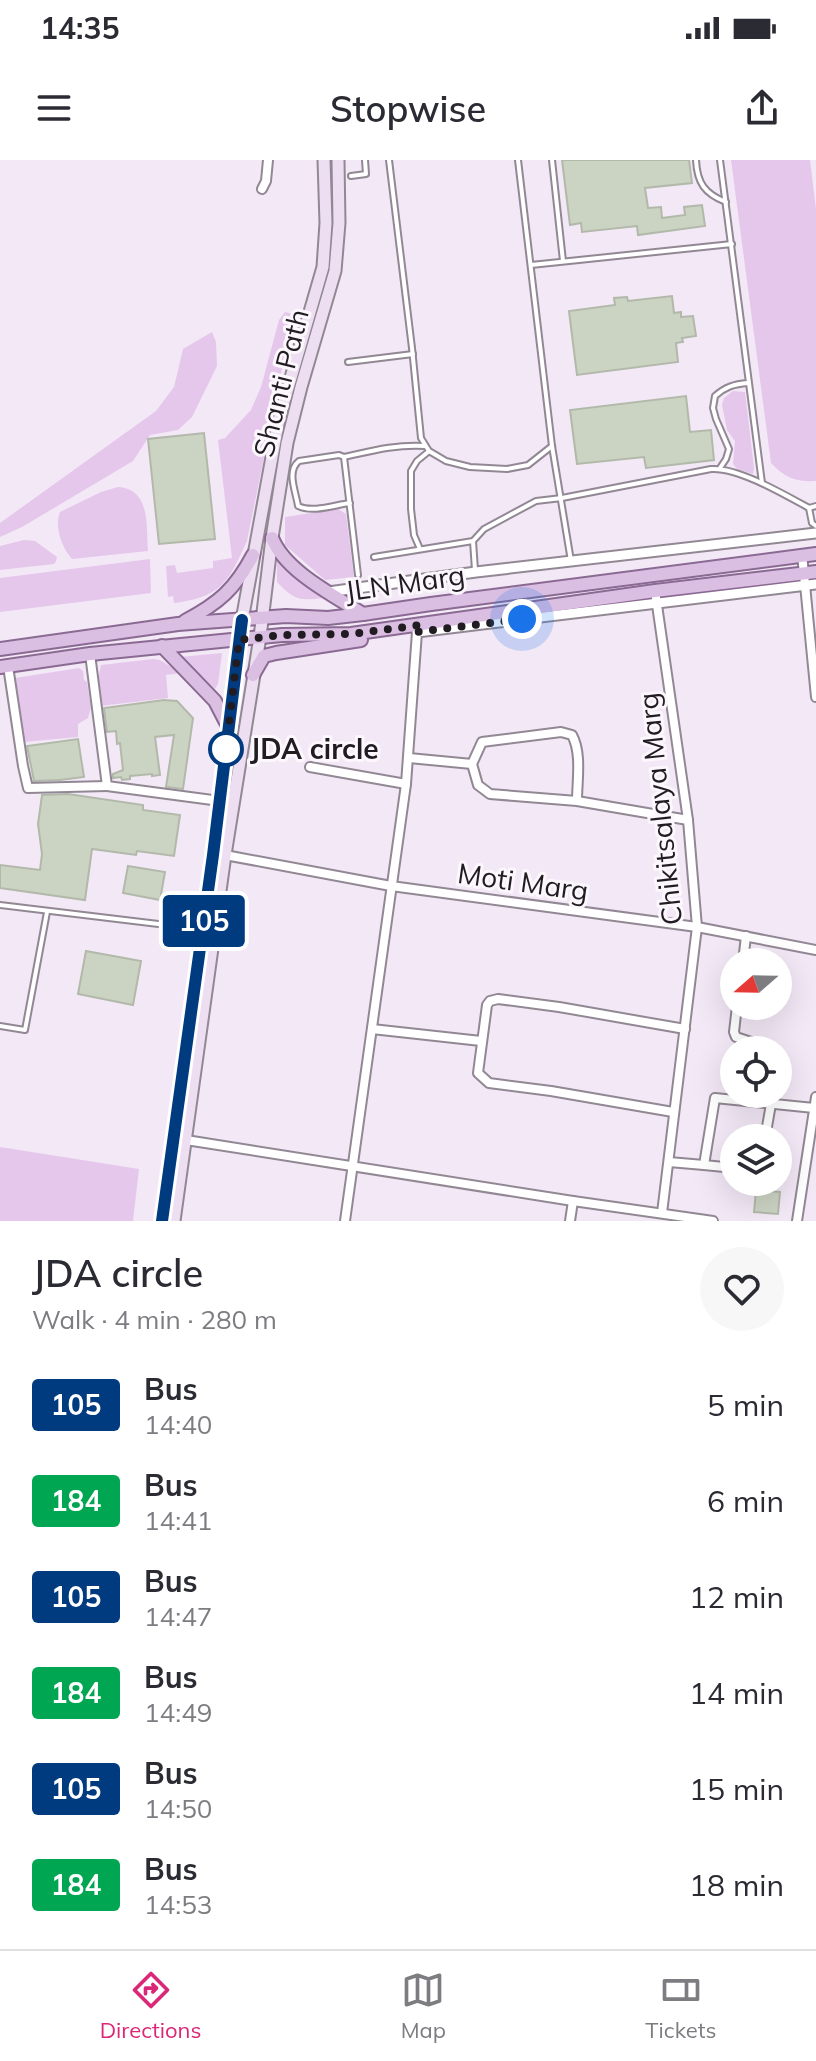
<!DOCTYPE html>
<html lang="en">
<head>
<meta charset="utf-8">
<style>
	:root { --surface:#fff; --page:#f7f7f7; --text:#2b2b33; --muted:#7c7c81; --line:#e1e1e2; --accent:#db2777 }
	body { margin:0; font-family:Mulish,sans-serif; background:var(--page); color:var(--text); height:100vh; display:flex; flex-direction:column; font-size:30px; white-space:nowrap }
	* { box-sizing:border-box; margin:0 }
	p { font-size:26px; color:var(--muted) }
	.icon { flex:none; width:44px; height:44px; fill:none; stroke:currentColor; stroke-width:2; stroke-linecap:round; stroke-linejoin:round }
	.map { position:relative; height:1061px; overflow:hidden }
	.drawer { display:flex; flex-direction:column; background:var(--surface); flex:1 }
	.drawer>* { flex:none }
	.badge { padding:0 16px; border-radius:6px; font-size:28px; line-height:52px }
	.needle { width:52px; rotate:250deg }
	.controls { position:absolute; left:720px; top:788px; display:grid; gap:16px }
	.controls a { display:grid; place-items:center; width:72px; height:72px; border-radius:50%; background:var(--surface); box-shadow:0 8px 32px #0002; font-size:40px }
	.you { position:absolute; width:40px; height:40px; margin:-20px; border:6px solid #fff; border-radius:50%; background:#1a73e8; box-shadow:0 0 0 12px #1a73e833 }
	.map>.badge { position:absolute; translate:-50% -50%; box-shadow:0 0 0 4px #fff }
	.round { display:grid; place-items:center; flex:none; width:84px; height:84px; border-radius:42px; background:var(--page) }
	.head { display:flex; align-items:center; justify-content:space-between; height:136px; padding:0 32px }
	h1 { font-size:38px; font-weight:600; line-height:60px }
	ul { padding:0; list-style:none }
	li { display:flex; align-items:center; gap:24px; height:96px; padding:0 32px }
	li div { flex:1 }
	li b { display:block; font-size:30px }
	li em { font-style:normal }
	li .badge { min-width:88px; font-weight:700; text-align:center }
	.status { display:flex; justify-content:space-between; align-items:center; height:56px; padding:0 40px; background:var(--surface); direction:ltr }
	.status svg { height:22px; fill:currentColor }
	header { display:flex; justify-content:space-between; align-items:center; height:104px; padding:0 32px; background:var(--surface); font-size:36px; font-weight:600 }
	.menu { display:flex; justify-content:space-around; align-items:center; height:112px; border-top:2px solid var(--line); background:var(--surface); font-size:22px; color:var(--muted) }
	.menu a { display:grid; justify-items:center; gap:4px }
	.menu .active { color:var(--accent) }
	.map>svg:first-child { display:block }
	.green { fill:#e5c7ec }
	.building { fill:#cbd3c3; stroke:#b2b9aa; stroke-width:2 }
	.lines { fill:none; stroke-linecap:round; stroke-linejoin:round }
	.service-casing { stroke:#928894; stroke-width:8 }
	.minor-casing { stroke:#928894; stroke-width:12 }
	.tertiary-casing { stroke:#928894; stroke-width:13 }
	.secondary-casing { stroke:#928894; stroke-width:15 }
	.primary-casing { stroke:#8a6a92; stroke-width:16 }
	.service { stroke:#fff; stroke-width:4 }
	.minor { stroke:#fff; stroke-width:8 }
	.tertiary { stroke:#fff; stroke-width:9 }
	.secondary { stroke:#eddff1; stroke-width:11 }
	.primary { stroke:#dbbfe2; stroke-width:12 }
	.line-casing { stroke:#fff; stroke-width:18 }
	.line { stroke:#003b80; stroke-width:12 }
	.walk { stroke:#201c21; stroke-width:8; stroke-dasharray:0 14.4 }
	.stop-dot { fill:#fff; stroke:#003b80; stroke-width:4 }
	.labels { text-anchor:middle; stroke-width:6; stroke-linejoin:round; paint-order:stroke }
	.street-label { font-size:28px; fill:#201c21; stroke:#fcf7fd }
	.stop-label { font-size:28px; font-weight:bold; fill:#201c21; stroke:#fcf7fd; text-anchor:start }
</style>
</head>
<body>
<div class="status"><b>14:35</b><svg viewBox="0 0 49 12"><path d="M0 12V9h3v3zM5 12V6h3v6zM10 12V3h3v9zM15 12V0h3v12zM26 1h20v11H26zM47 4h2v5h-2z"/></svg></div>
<header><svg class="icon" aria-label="menu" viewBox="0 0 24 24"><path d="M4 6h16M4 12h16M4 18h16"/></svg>Stopwise<svg class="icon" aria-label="share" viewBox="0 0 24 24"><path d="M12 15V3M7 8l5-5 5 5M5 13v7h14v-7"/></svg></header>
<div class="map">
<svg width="816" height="1061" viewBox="0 0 816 1061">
	<rect width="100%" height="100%" fill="#f3e8f6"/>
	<g class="green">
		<path d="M731,0H810L816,49V321C796,322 785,318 771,303Z"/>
		<path d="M285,152L293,154L247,381C228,422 222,437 174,443L173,436L168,437L166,406L175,405L177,413L213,408V401L232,398L218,280L225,278L251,250L261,227L279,160Z"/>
		<polygon points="212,172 216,182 217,206 192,257 178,270 150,275 133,301 22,367 0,377 0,363 156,251 174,227 183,189"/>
		<polygon points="733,231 745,232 754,308 753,314 737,309 733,304 735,281 727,270 722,245 724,238"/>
		<path d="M118,327C151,329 146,366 148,391L72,399C62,388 54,367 60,352L101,332Z"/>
		<polygon points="338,349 346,354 354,417 325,420 285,385 285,357"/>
		<polygon points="24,380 35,381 57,397 56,401 54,404 0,410 0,386"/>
		<path d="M277,398L290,412L323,438C299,441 294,440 277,422Z"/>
		<polygon points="150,399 151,433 0,452 0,418"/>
		<polygon points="222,493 218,524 215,529 180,497"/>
		<polygon points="153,499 160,500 181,513 166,515 168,538 100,546 98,519 101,505"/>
		<polygon points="79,508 83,511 84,520 87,522 91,547 88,558 78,564 78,577 24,582 12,522 15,518"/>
		<polygon points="0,987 139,1009 133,1061 0,1061"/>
	</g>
	<g class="building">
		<polygon points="562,0 689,0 692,23 645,28 648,48 661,47 662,58 685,55 684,47 702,45 705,66 638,75 637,66 582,72 581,63 570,65"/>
		<polygon points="672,136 674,153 681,152 681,157 693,156 696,176 682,178 683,182 676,183 678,202 577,215 569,151 615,145 614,138 627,137 628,141"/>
		<polygon points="686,236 690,272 711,270 714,300 646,308 644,297 577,304 570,250"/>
		<polygon points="204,273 215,379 159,384 148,279"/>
		<polygon points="164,540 177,541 193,558 183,629 166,627 174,575 155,577 160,615 152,616 152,614 130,616 130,619 122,620 121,617 113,618 113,614 123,610 120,583 117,584 116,571 107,572 104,548"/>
		<polygon points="78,579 84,617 60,620 34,621 27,586"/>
		<polygon points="68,634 143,645 143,650 180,655 174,696 137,691 136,695 92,689 85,740 0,728 0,705 40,710 42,694 38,664 42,635"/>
		<polygon points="128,706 165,712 160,740 123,733"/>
		<polygon points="86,791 141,801 133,845 78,834"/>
		<polygon points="756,1030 780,1032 778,1054 754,1052"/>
	</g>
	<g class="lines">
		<defs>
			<g id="service">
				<polyline points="389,0 412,188 421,278 429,291 446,301 470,307 507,309 528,305 552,286"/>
				<polyline points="518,0 552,286 571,401"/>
				<polyline points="552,0 563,101"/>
				<path d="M696,0C697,23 705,34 726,42"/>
				<polyline points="720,0 762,323"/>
				<polyline points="351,16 366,14 365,0"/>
				<polyline points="531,105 732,84"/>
				<polyline points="348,202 413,194"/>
				<path d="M344,297C371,291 397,284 425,286"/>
				<path d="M720,308L726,299L729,289L716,259L713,248L715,236C725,227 734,224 748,223"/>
				<path d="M350,343C334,345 313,353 298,346C296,332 286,311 299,301L339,295L344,297L358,415"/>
				<polyline points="809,348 812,363 816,366"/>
				<polyline points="473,381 475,410"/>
				<polyline points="420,389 414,375 411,349 411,311 417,301 428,292"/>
				<path d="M374,397L473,381L484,369L536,341L562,338L711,309C738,307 785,335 809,348L816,346"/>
				<polyline points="0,745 200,769"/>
				<polyline points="0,866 25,870 47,752"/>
			</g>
			<g id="minor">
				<polyline points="262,29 266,21 268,0"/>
				<polyline points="802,394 816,537"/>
				<polyline points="655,431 688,660 697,767 662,1053"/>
				<polyline points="90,494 107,626 220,641"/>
				<polyline points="8,506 23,606 28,628 107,626"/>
				<polyline points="409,598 472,604"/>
				<polyline points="310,607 406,624"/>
				<path d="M577,641C577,621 582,593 572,575L561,572L482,582L472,604L478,625L490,634L577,641L688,660"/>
				<polyline points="225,695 391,726 697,767 816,790"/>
				<polyline points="743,802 746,776"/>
				<polyline points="737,846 734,872 736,877 754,883"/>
				<polyline points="372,869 481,881"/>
				<polyline points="673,952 551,931 489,923 478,913 487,845 490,841 498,839 559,847 685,869"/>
				<polyline points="765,978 771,944"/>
				<polyline points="186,980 573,1041 713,1061"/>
				<polyline points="669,1002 704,1005"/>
				<polyline points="734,1008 704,1005 715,938 814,948"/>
				<polyline points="345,1061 406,624 417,472"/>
				<polyline points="570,1061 573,1041"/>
				<polyline points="797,1061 816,937"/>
			</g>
			<g id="tertiary">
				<polyline points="328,432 476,412 816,373"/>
				<polyline points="417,472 816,424"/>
			</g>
			<g id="secondary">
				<polyline points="162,1061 213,695 242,460 279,259 323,107 326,63 324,0"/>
				<polyline points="174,1061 225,695 260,477 272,378 287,283 301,227 335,111 339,63 338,0"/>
			</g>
			<g id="primary">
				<path d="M272,378C285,411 333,435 363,454"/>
				<path d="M185,461C219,443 235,429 253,395"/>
				<polyline points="162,486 215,541 229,568"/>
				<polyline points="0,489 178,464 286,456 328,458 363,454 431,444 816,394"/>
				<polyline points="0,507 90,494 282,475 351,474 655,431 816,412"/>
				<polyline points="253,515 264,496 276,493 361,480"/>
			</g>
		</defs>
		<use href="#service" class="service-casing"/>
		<use href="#minor" class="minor-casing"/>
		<use href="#tertiary" class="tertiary-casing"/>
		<use href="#secondary" class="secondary-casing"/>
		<use href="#primary" class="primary-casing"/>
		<use href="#service" class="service"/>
		<use href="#minor" class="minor"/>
		<use href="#tertiary" class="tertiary"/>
		<use href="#secondary" class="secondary"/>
		<use href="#primary" class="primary"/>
	</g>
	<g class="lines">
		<defs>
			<polyline id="line" points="162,1061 213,695 242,460"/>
		</defs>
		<use href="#line" class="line-casing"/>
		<use href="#line" class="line"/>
		<polyline class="walk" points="226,589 239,480 282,475 351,474 421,465 417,472 522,459"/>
	</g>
	<circle class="stop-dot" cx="226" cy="589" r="16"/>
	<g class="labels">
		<g class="street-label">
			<text transform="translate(281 223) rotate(-76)" y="10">Shanti Path</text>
			<text transform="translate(405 423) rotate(-8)" y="10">JLN Marg</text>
			<text transform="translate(660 649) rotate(-96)" y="10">Chikitsalaya Marg</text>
			<text transform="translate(523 722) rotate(8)" y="10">Moti Marg</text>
		</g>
		<g class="stop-label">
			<text x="250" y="599">JDA circle</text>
		</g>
	</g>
</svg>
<div class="controls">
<a><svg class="needle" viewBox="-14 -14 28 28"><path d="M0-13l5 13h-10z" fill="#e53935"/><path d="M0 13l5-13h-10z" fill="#7c7c81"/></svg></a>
<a><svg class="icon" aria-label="locate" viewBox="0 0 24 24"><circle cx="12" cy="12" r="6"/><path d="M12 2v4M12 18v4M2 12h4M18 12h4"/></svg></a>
<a><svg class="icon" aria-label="layers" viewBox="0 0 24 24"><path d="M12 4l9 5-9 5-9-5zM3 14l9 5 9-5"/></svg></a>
</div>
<div class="you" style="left:522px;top:459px"></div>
<b class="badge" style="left:204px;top:761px;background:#003b80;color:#fff">105</b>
</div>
<section class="drawer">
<div class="head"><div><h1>JDA circle</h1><p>Walk · 4 min · 280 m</p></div><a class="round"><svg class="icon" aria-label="heart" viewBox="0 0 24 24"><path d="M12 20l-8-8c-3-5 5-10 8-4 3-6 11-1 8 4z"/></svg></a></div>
<ul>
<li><span class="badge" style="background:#003b80;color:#fff">105</span><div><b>Bus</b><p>14:40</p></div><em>5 min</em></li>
<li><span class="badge" style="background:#00a651;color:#fff">184</span><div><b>Bus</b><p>14:41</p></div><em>6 min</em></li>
<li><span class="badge" style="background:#003b80;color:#fff">105</span><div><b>Bus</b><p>14:47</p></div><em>12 min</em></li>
<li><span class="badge" style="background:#00a651;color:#fff">184</span><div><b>Bus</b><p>14:49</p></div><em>14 min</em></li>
<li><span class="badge" style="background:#003b80;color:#fff">105</span><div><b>Bus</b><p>14:50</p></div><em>15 min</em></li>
<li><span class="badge" style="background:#00a651;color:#fff">184</span><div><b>Bus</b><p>14:53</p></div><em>18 min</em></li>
</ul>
</section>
<nav class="menu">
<a class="active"><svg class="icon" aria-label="directions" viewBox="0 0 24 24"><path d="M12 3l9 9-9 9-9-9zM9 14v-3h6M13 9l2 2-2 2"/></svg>Directions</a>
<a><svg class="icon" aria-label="map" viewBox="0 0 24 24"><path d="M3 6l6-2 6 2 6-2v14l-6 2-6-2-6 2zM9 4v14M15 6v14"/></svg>Map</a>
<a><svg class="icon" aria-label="tickets" viewBox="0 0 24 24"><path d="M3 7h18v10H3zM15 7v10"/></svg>Tickets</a>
</nav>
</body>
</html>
